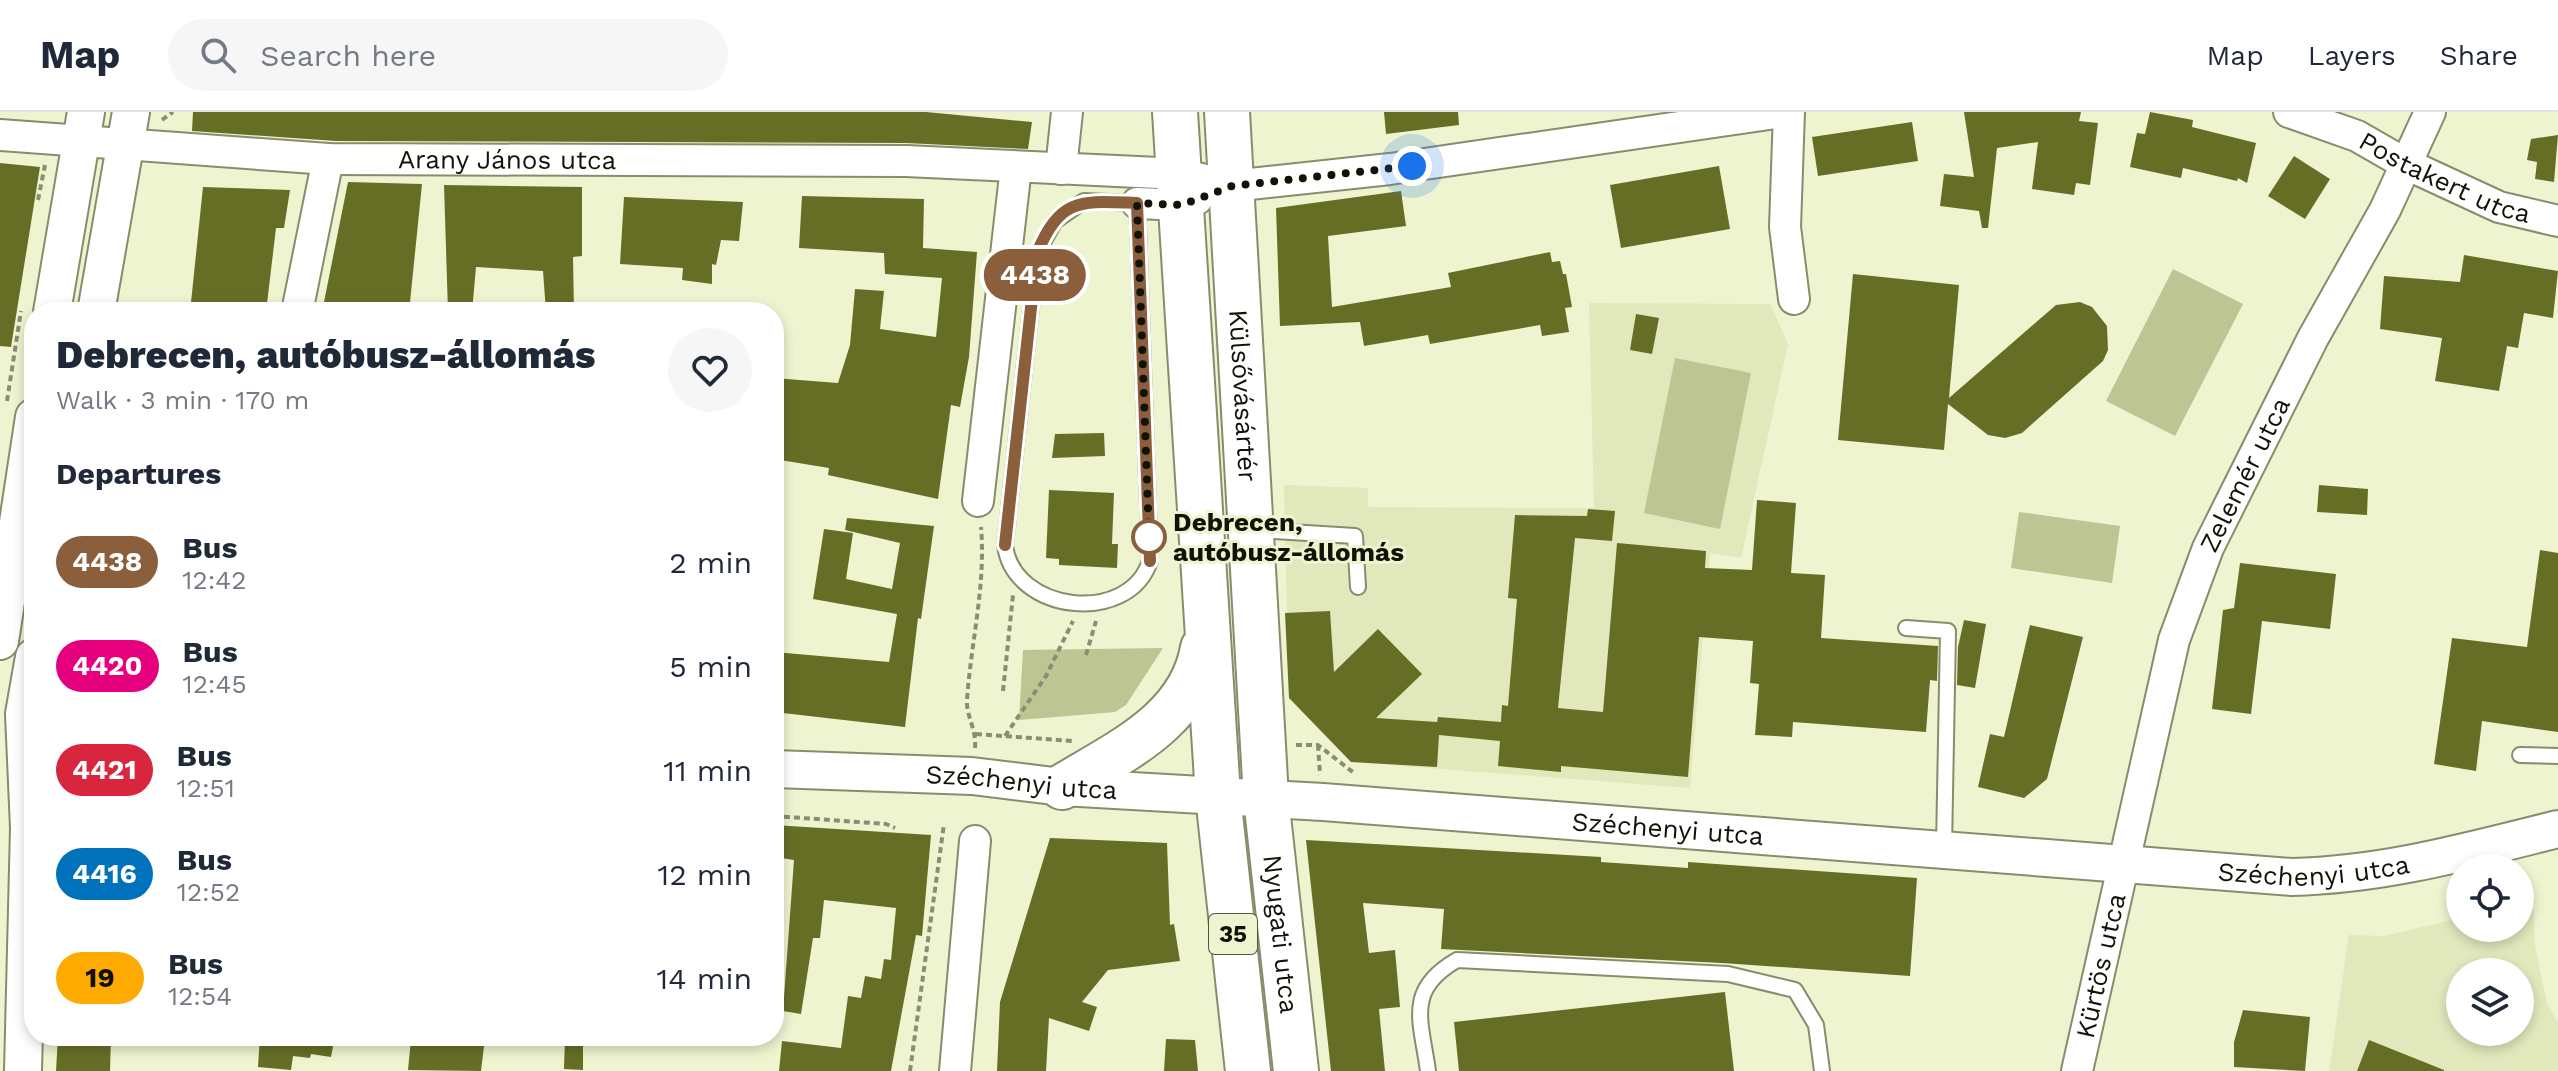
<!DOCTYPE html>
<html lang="en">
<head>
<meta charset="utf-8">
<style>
	:root { --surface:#fff; --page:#f6f6f7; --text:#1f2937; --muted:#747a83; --line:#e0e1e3 }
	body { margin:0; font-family:"Work Sans",sans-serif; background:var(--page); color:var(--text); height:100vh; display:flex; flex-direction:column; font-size:30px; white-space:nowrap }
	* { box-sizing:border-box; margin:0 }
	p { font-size:26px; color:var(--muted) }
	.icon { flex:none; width:44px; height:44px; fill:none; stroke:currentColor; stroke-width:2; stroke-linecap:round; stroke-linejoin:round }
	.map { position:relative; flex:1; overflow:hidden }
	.panel { position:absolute; left:24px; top:190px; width:760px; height:744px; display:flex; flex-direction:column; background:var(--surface); border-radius:32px; box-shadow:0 4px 12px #0003 }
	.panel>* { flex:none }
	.badge { padding:0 16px; border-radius:26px; font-size:28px; line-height:52px }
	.tools { position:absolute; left:2446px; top:742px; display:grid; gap:16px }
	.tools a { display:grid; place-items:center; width:88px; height:88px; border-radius:50%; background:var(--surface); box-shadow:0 4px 12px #0003; font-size:40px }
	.you { position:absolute; width:40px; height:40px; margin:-20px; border:6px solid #fff; border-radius:50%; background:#1a73e8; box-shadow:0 0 0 12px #1a73e833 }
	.map>.badge { position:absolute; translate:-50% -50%; box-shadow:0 0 0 4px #fff }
	h2 { padding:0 32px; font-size:30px; line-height:72px }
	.round { display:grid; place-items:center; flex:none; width:84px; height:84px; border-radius:42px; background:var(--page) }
	.overview { display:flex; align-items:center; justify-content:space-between; height:136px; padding:0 32px }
	h1 { font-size:38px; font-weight:800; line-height:60px }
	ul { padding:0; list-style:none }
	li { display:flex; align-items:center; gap:24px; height:104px; padding:0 32px }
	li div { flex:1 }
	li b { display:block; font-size:30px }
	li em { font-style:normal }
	li .badge { min-width:88px; font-weight:700; text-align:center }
	header { display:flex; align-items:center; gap:48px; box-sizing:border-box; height:112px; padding:0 40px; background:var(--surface); border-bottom:2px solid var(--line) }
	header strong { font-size:38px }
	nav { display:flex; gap:44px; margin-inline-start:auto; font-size:28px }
	.search { width:560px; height:72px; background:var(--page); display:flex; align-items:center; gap:20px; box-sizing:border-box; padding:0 28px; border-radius:44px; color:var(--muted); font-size:30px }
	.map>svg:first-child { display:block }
	.built { fill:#e1e8bc; fill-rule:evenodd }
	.green { fill:#bdc592 }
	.building { fill:#666e26 }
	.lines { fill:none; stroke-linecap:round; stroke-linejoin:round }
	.service-casing { stroke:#878d6c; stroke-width:18 }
	.minor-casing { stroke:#878d6c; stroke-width:34 }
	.tertiary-casing { stroke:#878d6c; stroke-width:40 }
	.primary-casing { stroke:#878d6c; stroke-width:48 }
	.path { stroke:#8a8d74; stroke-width:4; stroke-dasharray:6 4; stroke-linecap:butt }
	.service { stroke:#fff; stroke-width:14 }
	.minor { stroke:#fff; stroke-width:30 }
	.tertiary { stroke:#fff; stroke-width:36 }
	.primary { stroke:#fff; stroke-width:44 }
	.line-casing { stroke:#fff; stroke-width:18 }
	.line { stroke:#8b5e3c; stroke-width:12 }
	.walk { stroke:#121307; stroke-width:8; stroke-dasharray:0 14.4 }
	.stop-dot { fill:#fff; stroke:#8b5e3c; stroke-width:4 }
	.labels { text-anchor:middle; stroke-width:6; stroke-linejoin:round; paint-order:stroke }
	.shield { fill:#eef4d0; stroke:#545643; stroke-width:2 }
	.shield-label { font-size:24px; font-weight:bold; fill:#121307 }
	.street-label { font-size:26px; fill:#121307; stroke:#eef4d0 }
	.stop-label { font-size:26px; font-weight:bold; fill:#121307; stroke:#eef4d0; text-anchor:start }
</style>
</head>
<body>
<header>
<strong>Map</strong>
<div class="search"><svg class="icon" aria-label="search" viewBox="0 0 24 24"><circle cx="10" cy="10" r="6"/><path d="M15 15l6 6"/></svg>Search here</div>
<nav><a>Map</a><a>Layers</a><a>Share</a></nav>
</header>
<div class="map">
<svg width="2558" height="959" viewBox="0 0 2558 959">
	<rect width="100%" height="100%" fill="#eef4d0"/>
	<g class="built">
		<polygon points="1589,191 1770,192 1788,232 1741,446 1710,441 1690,676 1351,650 1289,586 1284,373 1368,376 1368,395 1594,396"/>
		<path d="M2533,785L2535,835L2547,891L2558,911V959H2329L2349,823L2384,824L2460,806V816H2520V790ZM2460,860H2520V920H2460Z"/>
	</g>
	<g class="green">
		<polygon points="2173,157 2243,192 2175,324 2106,289"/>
		<polygon points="1675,246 1751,261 1720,417 1644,401"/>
		<polygon points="2019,400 2120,414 2112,471 2011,456"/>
		<polygon points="1163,536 1126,593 1115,600 1019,608 1023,538"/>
	</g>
	<g class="building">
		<polygon points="193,0 926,0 1032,10 1028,37 906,31 336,29 192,19"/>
		<polygon points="1384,0 1458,0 1459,13 1386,22"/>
		<polygon points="1964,0 2081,0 2079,9 2098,11 2090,73 2076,71 2074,83 2032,77 2038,30 1997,36 1988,116 1982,116 1979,99 1940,94 1944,62 1974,65"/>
		<polygon points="2150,0 2193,8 2192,15 2256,31 2247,71 2238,66 2237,69 2183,56 2181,66 2130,55 2137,21 2145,22"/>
		<polygon points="1912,10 1918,49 1818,64 1812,25"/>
		<polygon points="2558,23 2554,70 2535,67 2537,50 2527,48 2531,27"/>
		<polygon points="2294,44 2330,67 2305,107 2268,84"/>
		<polygon points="0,51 40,55 11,235 0,234"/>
		<polygon points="1719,54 1730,117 1621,136 1610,73"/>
		<polygon points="348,70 422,72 409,200 322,200"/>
		<polygon points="444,73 582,75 582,144 573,145 574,200 546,200 543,159 476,155 472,200 448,200"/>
		<polygon points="203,75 290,78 284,116 276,116 266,200 216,196 216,200 190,200"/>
		<polygon points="1401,79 1406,114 1328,124 1332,195 1451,175 1448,161 1550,140 1552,150 1560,149 1563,162 1566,162 1572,195 1565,196 1569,220 1542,224 1540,213 1430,232 1428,223 1364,234 1360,210 1280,214 1276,96"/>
		<polygon points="802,84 924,87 923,136 977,140 969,245 960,295 951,293 938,387 828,363 829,356 774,347 774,266 838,271 850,233 855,177 884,179 880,217 936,225 942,166 885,162 884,141 799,136"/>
		<polygon points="624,85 743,90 739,129 721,128 716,153 712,152 712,172 682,168 683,156 620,152"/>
		<polygon points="2464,143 2558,159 2553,206 2524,201 2518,236 2507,234 2499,279 2435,269 2442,226 2380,217 2384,164 2460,170"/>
		<polygon points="1853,162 1959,173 1949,286 2056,193 2080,190 2092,195 2107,214 2108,238 2103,249 2022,321 2005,326 1988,323 1948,292 1944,338 1838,328"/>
		<polygon points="1636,202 1659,206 1652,242 1630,238"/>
		<polygon points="1104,321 1105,344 1052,346 1055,322"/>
		<polygon points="2319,373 2368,377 2367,403 2317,400"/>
		<polygon points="1049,378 1114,381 1112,432 1118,432 1117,456 1059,453 1059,447 1046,446"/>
		<polygon points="1757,388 1796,391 1791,461 1825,463 1821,526 1938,534 1937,569 1930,568 1926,620 1793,610 1792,625 1755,623 1759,572 1750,571 1753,529 1699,525 1688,665 1561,654 1561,660 1498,654 1500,629 1439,623 1437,655 1351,650 1289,586 1285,501 1330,499 1334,560 1378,517 1422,562 1376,606 1437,610 1438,605 1501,610 1502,593 1508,594 1517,487 1508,486 1515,403 1587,404 1588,397 1615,399 1612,429 1575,426 1558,596 1603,600 1617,431 1706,439 1705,456 1752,458"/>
		<polygon points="847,406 934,414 921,507 918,506 905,615 774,600 774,540 889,550 897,502 813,487 824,417 853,421 846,467 892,477 900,431 845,418"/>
		<polygon points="2540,438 2558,441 2558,620 2482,609 2476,659 2434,652 2452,526 2527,535"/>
		<polygon points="2240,451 2336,462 2330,517 2262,509 2251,602 2212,597 2223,498 2234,496"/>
		<polygon points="1964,508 1986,512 1975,576 1957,573 1958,535"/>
		<polygon points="2030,513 2083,525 2047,667 2024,686 1978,675 1990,622 2004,625"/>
		<polygon points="774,713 931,723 922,824 916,823 891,959 779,959 782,929 841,936 848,884 861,886 865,864 881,867 884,847 891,848 896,796 824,788 820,826 813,826 801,902 783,899 794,748 774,745"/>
		<polygon points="1050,726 1167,731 1170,813 1174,812 1180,849 1108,858 1082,890 1097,895 1089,919 1049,906 1046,959 997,959 1000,890"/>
		<polygon points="1306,728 1601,745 1601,750 1688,756 1688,750 1917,766 1910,864 1722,851 1441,837 1444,797 1363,791 1369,841 1395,838 1400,895 1379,897 1385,959 1331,959"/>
		<polygon points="1725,880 1734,959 1459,959 1454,910"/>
		<polygon points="2243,898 2310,905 2305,959 2234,955 2234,930"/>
		<polygon points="58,924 111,924 110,959 56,959"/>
		<polygon points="260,924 335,924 331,945 311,942 310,946 293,944 291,958 258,955"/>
		<polygon points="437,924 467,924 466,932 484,934 481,959 408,958 411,927 436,930"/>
		<polygon points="565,924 583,924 583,958 564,957"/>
		<polygon points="1166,927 1195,928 1198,959 1164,959"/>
		<polygon points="2369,928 2444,958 2444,959 2357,959"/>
	</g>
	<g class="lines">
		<defs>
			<g id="service">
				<path d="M1084,89L1137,91L1138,115L1150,449C1129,514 1013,501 1005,433L1037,141L1055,109Z"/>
				<polyline points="1256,418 1355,424 1358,475"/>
				<polyline points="1906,516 1948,519 1944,736"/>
				<polyline points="2520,643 2558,644"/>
				<path d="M1428,959C1421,908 1405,878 1457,848L1728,862L1795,878L1816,913L1822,959"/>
			</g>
			<g id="minor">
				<polyline points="1789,0 1785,115 1794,187"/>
				<path id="s1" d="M2289,0L2357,24L2404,51L2499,95L2558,109"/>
				<path id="s2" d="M0,23L328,47L906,49L1180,62L1232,74L1390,57L1783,0"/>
				<polyline points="1061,57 1067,0"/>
				<polyline points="1137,91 1182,93 1197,87"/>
				<polyline points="297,200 328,47"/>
				<polyline points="978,389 1016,55"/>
				<polyline points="955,959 975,729"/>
				<path id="s3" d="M2077,959L2174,528L2208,436L2313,226L2385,98L2430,0"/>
			</g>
			<g id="tertiary">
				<polyline points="52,200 86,0"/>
				<polyline points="96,200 131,0"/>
				<polyline points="0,529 34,305"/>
				<path id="s4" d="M774,657L972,664L1062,675L1323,690L2292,765C2384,763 2469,739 2558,717"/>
				<polyline points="23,959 29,716 24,602 34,545"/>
			</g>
			<g id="primary">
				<polyline points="1175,0 1218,684 1248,959"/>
				<path id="s5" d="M1227,0L1266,686L1296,959"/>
				<path d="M1062,675C1119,640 1191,609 1203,536"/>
			</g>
		</defs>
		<use href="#service" class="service-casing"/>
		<use href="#minor" class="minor-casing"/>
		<use href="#tertiary" class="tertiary-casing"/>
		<use href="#primary" class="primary-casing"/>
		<g class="path">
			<polyline points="162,8 173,0"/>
			<polyline points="38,88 45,53"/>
			<polyline points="7,289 21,199"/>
			<polyline points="1086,543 1096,509"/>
			<polyline points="1003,579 1013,483"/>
			<polyline points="976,622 1072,629"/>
			<polyline points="1005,624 1046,564 1073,509"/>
			<polyline points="1296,633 1318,633 1354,661"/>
			<polyline points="1318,633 1320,663"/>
			<path d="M975,636C977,618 966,604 967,588C971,530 986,473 981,415"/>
			<polyline points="774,704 886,712 895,716"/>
			<polyline points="910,959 944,712"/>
		</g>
		<use href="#service" class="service"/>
		<use href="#minor" class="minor"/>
		<use href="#tertiary" class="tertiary"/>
		<use href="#primary" class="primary"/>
	</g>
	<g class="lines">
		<defs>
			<path id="line" d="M1005,433L1037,141C1061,84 1082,89 1137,91L1150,449"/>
		</defs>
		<use href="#line" class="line-casing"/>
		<use href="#line" class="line"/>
		<polyline class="walk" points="1149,425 1137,91 1182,93 1232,74 1412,54"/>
	</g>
	<circle class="stop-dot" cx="1149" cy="425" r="16"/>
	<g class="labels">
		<rect class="shield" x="1209" y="802" width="48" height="40" rx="6"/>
		<g class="shield-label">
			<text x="1233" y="830">35</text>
		</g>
		<g class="street-label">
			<text dy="9" stroke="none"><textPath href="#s2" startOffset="508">Arany János utca</textPath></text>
			<text dy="9" stroke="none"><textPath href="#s1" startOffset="170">Postakert utca</textPath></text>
			<text dy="9" stroke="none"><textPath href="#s5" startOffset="284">Külsővásártér</textPath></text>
			<text dy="9" stroke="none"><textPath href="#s3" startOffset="622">Zelemér utca</textPath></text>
			<text dy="9" stroke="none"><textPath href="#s4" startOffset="248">Széchenyi utca</textPath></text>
			<text dy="9" stroke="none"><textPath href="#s4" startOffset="896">Széchenyi utca</textPath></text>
			<text dy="9" stroke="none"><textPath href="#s4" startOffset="1544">Széchenyi utca</textPath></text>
			<text dy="9" stroke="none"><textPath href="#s5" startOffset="824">Nyugati utca</textPath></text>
			<text dy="9" stroke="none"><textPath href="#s3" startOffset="108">Kürtös utca</textPath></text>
		</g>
		<g class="stop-label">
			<text x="1173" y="419">Debrecen,<tspan x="1173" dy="30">autóbusz-állomás</tspan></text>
		</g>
	</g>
</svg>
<div class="tools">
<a><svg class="icon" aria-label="locate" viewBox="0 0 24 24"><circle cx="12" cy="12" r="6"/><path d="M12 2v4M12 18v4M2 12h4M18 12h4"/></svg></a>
<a><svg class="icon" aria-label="layers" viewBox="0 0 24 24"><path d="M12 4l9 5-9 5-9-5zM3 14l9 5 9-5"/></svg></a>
</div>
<div class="you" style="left:1412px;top:54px"></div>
<b class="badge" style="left:1035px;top:163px;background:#8b5e3c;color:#fff">4438</b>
<section class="panel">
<div class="overview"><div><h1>Debrecen, autóbusz-állomás</h1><p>Walk · 3 min · 170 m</p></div><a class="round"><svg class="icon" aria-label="heart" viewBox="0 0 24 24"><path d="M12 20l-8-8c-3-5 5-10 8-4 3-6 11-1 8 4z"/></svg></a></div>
<h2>Departures</h2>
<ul>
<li><span class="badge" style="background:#8b5e3c;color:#fff">4438</span><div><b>Bus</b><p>12:42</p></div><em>2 min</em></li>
<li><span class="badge" style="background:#e6007e;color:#fff">4420</span><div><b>Bus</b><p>12:45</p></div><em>5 min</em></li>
<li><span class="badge" style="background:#d7263d;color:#fff">4421</span><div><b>Bus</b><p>12:51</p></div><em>11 min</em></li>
<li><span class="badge" style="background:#0072bc;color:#fff">4416</span><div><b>Bus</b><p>12:52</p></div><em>12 min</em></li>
<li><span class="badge" style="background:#fa0;color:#111">19</span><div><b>Bus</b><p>12:54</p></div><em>14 min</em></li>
</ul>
</section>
</div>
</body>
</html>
